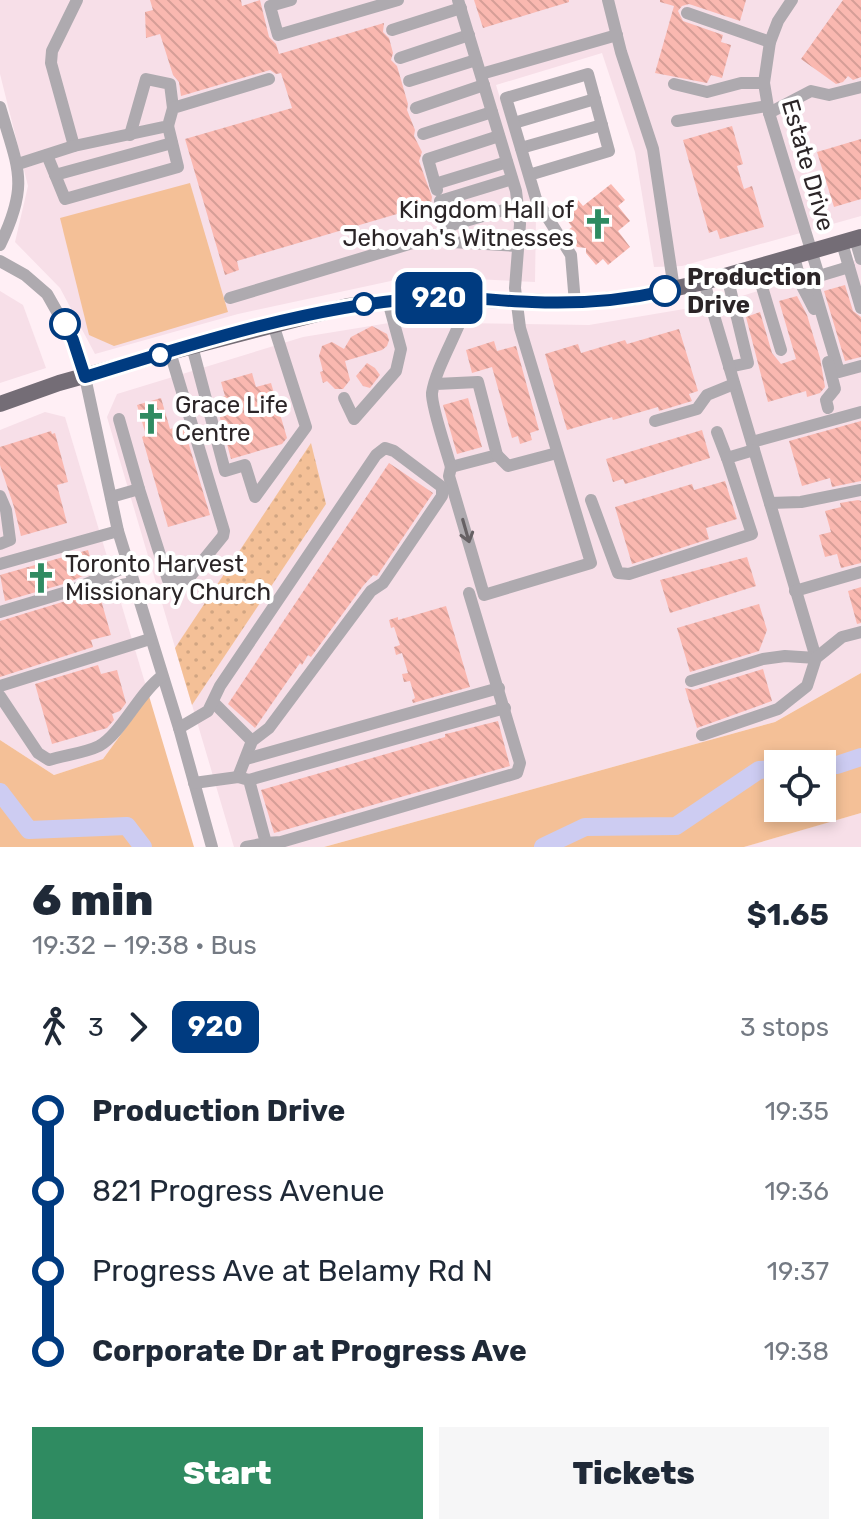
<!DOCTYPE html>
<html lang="en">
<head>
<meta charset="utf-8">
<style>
	:root { --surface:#fff; --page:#f6f6f7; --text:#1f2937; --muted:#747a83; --accent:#2f8b61 }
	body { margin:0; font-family:Rubik,sans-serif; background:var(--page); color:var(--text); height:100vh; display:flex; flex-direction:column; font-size:30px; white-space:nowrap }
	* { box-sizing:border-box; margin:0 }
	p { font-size:26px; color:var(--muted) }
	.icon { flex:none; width:44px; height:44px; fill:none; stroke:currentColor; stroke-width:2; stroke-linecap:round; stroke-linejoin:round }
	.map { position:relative; height:847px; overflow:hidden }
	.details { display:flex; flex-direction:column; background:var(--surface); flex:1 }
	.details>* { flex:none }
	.badge { padding:0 16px; border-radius:12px; font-size:28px; line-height:52px }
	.fabs { position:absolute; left:764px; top:750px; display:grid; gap:16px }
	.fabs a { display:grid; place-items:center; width:72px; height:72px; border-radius:0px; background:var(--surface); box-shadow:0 4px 12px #0003; font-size:40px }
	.map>.badge { position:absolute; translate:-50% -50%; box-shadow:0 0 0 4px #fff }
	.legs { display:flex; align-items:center; gap:12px; height:88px; padding:0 32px; font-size:26px }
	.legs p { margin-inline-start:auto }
	.summary { display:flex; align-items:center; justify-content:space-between; height:136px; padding:0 32px }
	h1 { font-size:44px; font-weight:800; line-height:60px }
	.action { display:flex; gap:16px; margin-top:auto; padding:16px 32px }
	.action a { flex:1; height:92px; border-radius:0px; background:var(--accent); color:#fff; font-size:32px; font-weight:800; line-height:92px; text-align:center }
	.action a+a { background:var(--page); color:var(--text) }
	ul { padding:0 32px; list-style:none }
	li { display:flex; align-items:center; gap:28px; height:80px; font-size:30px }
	li i { display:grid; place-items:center; width:12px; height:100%; margin:0 10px; background:currentColor }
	li i::after { content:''; width:20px; height:20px; margin:-10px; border:6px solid; border-radius:50%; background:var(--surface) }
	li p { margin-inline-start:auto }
	li:first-child i { background:linear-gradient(#0000 50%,currentColor 0) }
	li:last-child i { background:linear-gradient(currentColor 50%,#0000 0) }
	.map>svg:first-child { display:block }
	.built { fill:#f7dfe8 }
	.grass { fill:#f4c097; fill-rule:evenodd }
	.park { fill:url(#park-dots) }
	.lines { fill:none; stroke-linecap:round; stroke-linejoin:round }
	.river { stroke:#cdccf2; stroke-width:18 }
	.building { fill:url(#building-back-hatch) }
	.minor { stroke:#aeaaaf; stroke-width:12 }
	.major { stroke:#746d76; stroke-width:16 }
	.oneway { stroke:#666164 }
	.line-1-casing { stroke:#fff; stroke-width:18 }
	.line-1 { stroke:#003b80; stroke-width:12 }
	.stop-1-dot { fill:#fff; stroke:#003b80; stroke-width:4 }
	.labels { text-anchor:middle; stroke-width:8; stroke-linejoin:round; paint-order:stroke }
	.street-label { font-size:24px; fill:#2b2527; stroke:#fff }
	.poi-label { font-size:24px; fill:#2b2527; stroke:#fff; text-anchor:start }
	.stop-label { font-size:24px; font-weight:bold; fill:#2b2527; stroke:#fff; text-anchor:start }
</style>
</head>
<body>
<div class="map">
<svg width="861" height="847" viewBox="0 0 861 847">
	<defs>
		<pattern id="park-dots" width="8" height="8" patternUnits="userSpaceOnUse" patternTransform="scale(2)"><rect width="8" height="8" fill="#f4c097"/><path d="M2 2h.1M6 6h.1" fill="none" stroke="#d1a582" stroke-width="1.8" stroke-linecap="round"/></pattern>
		<pattern id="building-back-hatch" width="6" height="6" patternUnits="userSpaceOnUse" patternTransform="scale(2)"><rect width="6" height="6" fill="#fab8b0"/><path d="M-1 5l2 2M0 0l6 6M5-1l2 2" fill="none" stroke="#d69e97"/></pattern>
	</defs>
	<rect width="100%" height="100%" fill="#ffeff5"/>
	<g class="built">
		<polygon points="0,0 861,0 861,216 682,266 654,267 635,152 602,53 496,85 536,215 535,282 414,276 238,314 95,354 60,288 15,242 28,186 0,74"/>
		<polygon points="861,258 861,673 775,722 324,847 234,847 107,417 117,394 303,337 395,322 589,325 720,303"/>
		<polygon points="0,291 23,305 46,368 0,383"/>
		<polygon points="45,412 65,417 149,696 103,759 54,775 0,740 0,430"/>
		<polygon points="861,813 861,847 744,847 812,827"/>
	</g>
	<g class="grass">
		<polygon points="190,183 228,312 114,346 89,335 60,218"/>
		<path d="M861,673V813L744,847H324L775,722ZM778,764H822V808H778Z"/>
		<polygon points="149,696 194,847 0,847 0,740 54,775 103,759"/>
	</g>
	<polygon class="park" points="311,443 326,504 192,705 175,648"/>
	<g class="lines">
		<g class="river">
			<polyline points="822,766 837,765 861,757"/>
			<polyline points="0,792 29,830 127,826 143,847"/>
			<polyline points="543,847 585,827 676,826 759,770 778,769"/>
		</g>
	</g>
	<g class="building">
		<polygon points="150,0 241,0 242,6 260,0 269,37 276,44 279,54 384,23 383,32 389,38 393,53 391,60 397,66 408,104 407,110 415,130 414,136 422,152 419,161 432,197 431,204 237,261 239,270 225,275 185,139 292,108 281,73 276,74 270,70 181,96 179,82 173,75 160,34 146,38 145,12 153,10"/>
		<polygon points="474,0 569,0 569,2 483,28"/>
		<polygon points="660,0 746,0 740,21 689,4 682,6 678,11 683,21 723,35 721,42 731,45 722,78 711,75 707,83 655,73 674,6 660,2"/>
		<polygon points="843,0 861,0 861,77 853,80 848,76 843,82 836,84 801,59"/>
		<polygon points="732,126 743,164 737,166 744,189 752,186 764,227 720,239 717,230 709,233 683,140"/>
		<polygon points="861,139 861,199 834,207 817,152"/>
		<polygon points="611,184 625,200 618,206 630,221 618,231 630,247 608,265 603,259 596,265 586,253 586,248 577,247 567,231 572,227 562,213 578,200 583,206"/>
		<polygon points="845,285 853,311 861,317 861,357 845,361 824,291"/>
		<polygon points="797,296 807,315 820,358 825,387 820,393 807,397 806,391 768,402 746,317 760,312 772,353 781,364 796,359 779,301"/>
		<polygon points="372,326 387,334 389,340 387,346 382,350 345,361 350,380 343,389 335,389 327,381 323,383 320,372 323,371 319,356 322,346 332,342 344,349 351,337"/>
		<polygon points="679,329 698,391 689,394 692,401 659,411 658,407 613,420 612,417 567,430 545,354 578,344 581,353 625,340 627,344"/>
		<polygon points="494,341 497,351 516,346 539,430 530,433 532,440 520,444 518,436 512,438 492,367 472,373 466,350"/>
		<polygon points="367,363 375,368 380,375 370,388 363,386 356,376"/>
		<polygon points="252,373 256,387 271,383 287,438 282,444 231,459 215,399 225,396 221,382"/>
		<polygon points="161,398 170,429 183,425 210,515 168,527 142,437 146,435 137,405"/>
		<polygon points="468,398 482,447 457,454 443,405"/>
		<polygon points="861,421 861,481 832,487 830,478 802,486 789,441"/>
		<polygon points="702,430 710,458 625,484 623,479 613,482 606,459"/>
		<polygon points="51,431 52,434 55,433 68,482 57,485 67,523 21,536 14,507 0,465 0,447"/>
		<polygon points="389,463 433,493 377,576 373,575 363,586 311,657 308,655 302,665 300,663 255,728 228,704"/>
		<polygon points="725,481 737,519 706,528 709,539 632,564 615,507 692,484 694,490"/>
		<polygon points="858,500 861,501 861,563 841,568 837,554 825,557 819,535 831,532 825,511 841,507 840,503"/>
		<polygon points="88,550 94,571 67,583 5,601 0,575"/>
		<polygon points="747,557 756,586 670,613 660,580"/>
		<polygon points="861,587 861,623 857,624 848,591"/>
		<polygon points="79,597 81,605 101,600 111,635 91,640 93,647 0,677 0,621"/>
		<polygon points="759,604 767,630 759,651 690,672 677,628"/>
		<polygon points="446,606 470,687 413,703 412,700 415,698 410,681 404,682 402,674 408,673 402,653 396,655 394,647 400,645 394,627 391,628 389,620 398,617 398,620"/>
		<polygon points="98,665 101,674 117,670 126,703 120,711 112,714 114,720 107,728 52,744 35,684"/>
		<polygon points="763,669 772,701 697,728 685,688 694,690"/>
		<polygon points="498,721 510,766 274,833 261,790 445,737 445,734 450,733"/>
	</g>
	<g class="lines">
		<g class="minor">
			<polyline points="291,0 270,6 278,35 398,0"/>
			<polyline points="608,0 621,52 653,149 674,289"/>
			<polyline points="792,0 778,21 770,42 764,83 769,113 819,276 814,288 839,372 861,366"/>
			<polyline points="687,13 770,42"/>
			<polyline points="392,30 461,8"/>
			<polyline points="400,58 469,35"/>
			<polyline points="481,74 617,35"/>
			<polyline points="409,81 476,60"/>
			<polyline points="674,84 707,92 741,83 764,83"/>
			<path d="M0,107C18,169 30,183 0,245"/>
			<polyline points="416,108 484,85"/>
			<polyline points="769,113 811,91 829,95 861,87"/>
			<polyline points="677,121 767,106"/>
			<polyline points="514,123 595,99"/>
			<polyline points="423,134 492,112"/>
			<polyline points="130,135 146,79 170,84 173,108"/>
			<polyline points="74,146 51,63 52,51 77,0"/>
			<polyline points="521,148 602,125"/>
			<polyline points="47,155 65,199 178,167 168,126"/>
			<polyline points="18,164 74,146 168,126 173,108 269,79"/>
			<polyline points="55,175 172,143"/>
			<polyline points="529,175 609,151 588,74 506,98 536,199 571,255 575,303"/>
			<polyline points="435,184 428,159 499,136"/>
			<polyline points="437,190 435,184 507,162"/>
			<polyline points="448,226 440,201 512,179"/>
			<polyline points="855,239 861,259"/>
			<polyline points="842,243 861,308"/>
			<polyline points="518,246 452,242 448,226 518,206"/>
			<polyline points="794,257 802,286 814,309"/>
			<polyline points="0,261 25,275 47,294 73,340 85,377 118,531 179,728 212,847"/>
			<polyline points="756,267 781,350"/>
			<polyline points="727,276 748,363 729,367"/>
			<polyline points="819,276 849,267"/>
			<polyline points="704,282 816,658"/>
			<polyline points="230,298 449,232"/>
			<polyline points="192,346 225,471 245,465 255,497 306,427 273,324"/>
			<path d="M436,384L478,382L497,455L451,467C447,452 431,406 432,393C436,366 461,328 469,298"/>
			<polyline points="344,398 354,419 396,371 401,349 388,301"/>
			<polyline points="828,408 826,400 835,389 828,362"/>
			<polyline points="655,421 697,409 707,395 734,384"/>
			<polyline points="717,432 727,458"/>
			<polyline points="752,442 861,412"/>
			<polyline points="497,455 508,466 557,453"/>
			<polyline points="451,467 449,476 484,595 591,563 520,328 515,288 520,224 516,191 458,0"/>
			<polyline points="139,489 168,580 188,579 223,536 224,531 170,352"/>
			<polyline points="0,496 6,510 10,540 0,544"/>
			<polyline points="111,497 139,489 119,419"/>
			<polyline points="591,500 618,573 629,574 752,534 727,458 754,450"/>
			<polyline points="770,503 801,502 861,490"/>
			<polyline points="0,564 118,531"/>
			<polyline points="101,580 107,588 132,583"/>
			<polyline points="795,591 861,572"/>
			<polyline points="0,612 70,591 128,566"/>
			<polyline points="691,681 763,659 785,656 816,658"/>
			<polyline points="0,686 150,639"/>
			<path d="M0,696L38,753L49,760C65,755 85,753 99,746C121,734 139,693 162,676"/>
			<polyline points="213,702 252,741"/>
			<polyline points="179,728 208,711 220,686 376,455 385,448 394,451 442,487 442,496 383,583 371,591 269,728 252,741 238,777"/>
			<polyline points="702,735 778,709 807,686 816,658 842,637 861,632"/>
			<polyline points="246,759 499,688"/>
			<polyline points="249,780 505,708"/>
			<polyline points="194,783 238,777 249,780 266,843 246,847"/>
			<polyline points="266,843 281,842 517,773 520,763 469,593"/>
		</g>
		<polyline class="major" points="0,404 59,383 170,352 348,306 427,298 575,303 636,297 704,282 861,237"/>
	</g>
	<defs><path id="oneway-shaft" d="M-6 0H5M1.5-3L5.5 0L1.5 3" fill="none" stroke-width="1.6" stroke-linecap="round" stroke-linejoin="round" transform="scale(2)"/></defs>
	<use class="oneway" href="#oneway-shaft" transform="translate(466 531) rotate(74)"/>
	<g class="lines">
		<defs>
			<path id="line-1" d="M65,324L73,340L85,377C195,343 307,307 422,298C459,295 495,301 532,302C576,304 621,301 665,291"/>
		</defs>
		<use href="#line-1" class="line-1-casing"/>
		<use href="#line-1" class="line-1"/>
	</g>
	<defs>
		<symbol id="church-bare" viewBox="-9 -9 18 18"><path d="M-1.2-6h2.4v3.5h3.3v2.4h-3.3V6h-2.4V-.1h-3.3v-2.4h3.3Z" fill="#2f8b61" stroke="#fff" stroke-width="2.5" paint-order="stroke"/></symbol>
	</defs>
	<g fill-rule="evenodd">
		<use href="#church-bare" x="576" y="202" width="44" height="44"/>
		<use href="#church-bare" x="129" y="397" width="44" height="44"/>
		<use href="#church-bare" x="19" y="556" width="44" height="44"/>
	</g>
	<g class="stop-1-dot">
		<circle cx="665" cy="291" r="14"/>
		<circle cx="364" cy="304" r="10"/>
		<circle cx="65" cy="324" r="14"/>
		<circle cx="160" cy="355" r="10"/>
	</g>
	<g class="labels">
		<g class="street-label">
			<text transform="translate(808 165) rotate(74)" y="8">Estate Drive</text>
		</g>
		<g class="poi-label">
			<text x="574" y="218" text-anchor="end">Kingdom Hall of<tspan x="574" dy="28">Jehovah's Witnesses</tspan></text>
			<text x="175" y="413">Grace Life<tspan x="175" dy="28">Centre</tspan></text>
			<text x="65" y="572">Toronto Harvest<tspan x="65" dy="28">Missionary Church</tspan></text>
		</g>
		<g class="stop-label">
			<text x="687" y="285">Production<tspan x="687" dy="28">Drive</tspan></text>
		</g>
	</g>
</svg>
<div class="fabs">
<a><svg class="icon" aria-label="locate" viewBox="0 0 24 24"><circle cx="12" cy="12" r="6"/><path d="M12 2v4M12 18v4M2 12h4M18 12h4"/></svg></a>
</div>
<b class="badge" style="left:439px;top:298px;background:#003b80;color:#fff">920</b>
</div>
<section class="details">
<div class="summary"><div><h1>6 min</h1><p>19:32 – 19:38 · Bus</p></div><b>$1.65</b></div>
<div class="legs"><svg class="icon" aria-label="walk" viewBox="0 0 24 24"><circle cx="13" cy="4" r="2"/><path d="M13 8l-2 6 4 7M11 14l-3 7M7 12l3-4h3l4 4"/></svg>3<svg class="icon" aria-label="forward" viewBox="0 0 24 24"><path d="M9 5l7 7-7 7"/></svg><b class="badge" style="background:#003b80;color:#fff">920</b><p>3 stops</p></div>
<ul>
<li><i style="color:#003b80"></i><b>Production Drive</b><p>19:35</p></li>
<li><i style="color:#003b80"></i><span>821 Progress Avenue</span><p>19:36</p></li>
<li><i style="color:#003b80"></i><span>Progress Ave at Belamy Rd N</span><p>19:37</p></li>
<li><i style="color:#003b80"></i><b>Corporate Dr at Progress Ave</b><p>19:38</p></li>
</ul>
<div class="action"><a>Start</a><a>Tickets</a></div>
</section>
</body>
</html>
